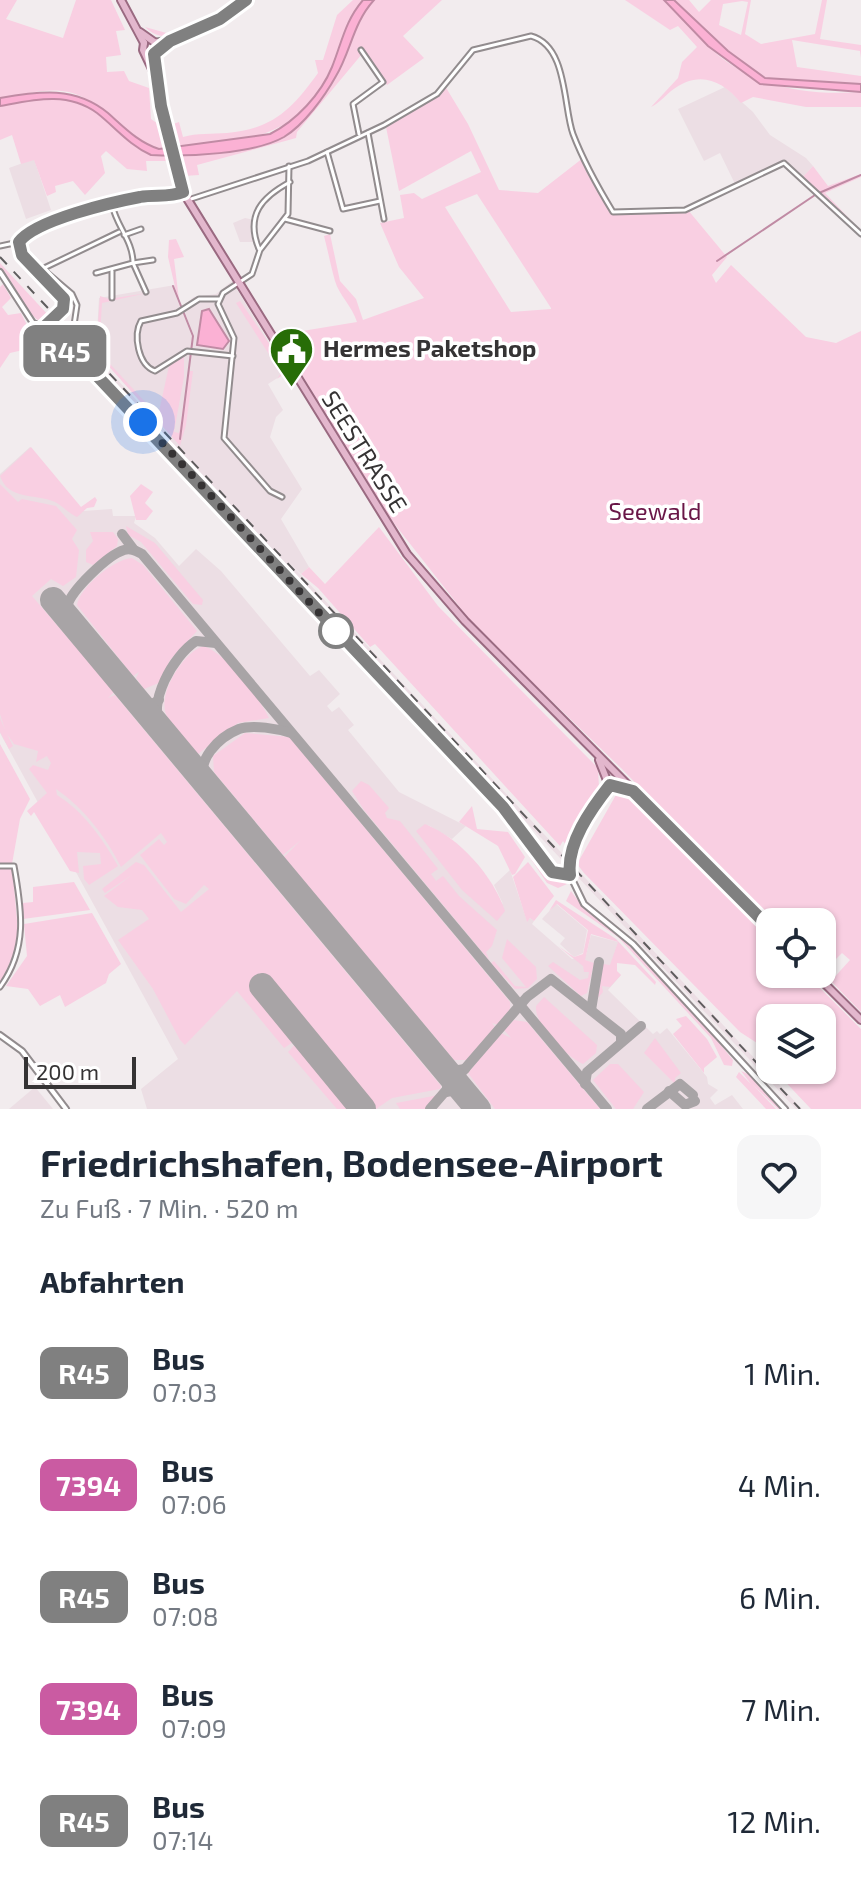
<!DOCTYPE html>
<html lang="de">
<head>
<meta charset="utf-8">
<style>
	:root { --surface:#fff; --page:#f6f6f7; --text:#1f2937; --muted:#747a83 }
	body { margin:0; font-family:"Exo 2",sans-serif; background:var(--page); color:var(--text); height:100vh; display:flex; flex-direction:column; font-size:30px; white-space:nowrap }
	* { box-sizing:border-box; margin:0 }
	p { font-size:26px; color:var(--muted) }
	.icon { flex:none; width:44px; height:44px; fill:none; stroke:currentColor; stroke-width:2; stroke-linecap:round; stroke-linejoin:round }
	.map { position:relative; height:1109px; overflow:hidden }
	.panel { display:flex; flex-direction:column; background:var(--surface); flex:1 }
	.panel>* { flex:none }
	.badge { padding:0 16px; border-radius:12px; font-size:28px; line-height:52px }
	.fabs { position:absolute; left:756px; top:908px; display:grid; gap:16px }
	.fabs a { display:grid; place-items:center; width:80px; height:80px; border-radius:16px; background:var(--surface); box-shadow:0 2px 6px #0004; font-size:40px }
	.scale { position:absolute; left:24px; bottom:20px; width:112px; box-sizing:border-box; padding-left:8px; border:4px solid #353334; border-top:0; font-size:22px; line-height:28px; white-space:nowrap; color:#353334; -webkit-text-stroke:6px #fff; paint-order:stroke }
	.you { position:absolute; width:40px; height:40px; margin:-20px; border:6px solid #fff; border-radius:50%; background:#1a73e8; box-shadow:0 0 0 12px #1a73e833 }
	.map>.badge { position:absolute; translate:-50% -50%; box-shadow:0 0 0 4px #fff }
	h2 { padding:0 40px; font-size:30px; line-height:72px }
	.round { display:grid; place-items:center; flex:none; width:84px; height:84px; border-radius:16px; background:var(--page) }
	.summary { display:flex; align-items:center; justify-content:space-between; height:136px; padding:0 40px }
	h1 { font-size:38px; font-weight:700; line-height:60px }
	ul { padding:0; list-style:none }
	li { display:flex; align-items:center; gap:24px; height:112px; padding:0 40px }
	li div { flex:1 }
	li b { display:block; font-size:30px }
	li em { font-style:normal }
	li .badge { min-width:88px; font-weight:700; text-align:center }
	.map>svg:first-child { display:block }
	.built { fill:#ecdee4 }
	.green { fill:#f9cfe2; fill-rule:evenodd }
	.water { fill:#fbb1d4; stroke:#c08ba4; stroke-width:2 }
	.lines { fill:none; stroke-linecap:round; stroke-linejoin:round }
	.stream { stroke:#c08ba4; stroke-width:2 }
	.taxiway { stroke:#a8a4a6; stroke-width:10 }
	.runway { stroke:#a8a4a6; stroke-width:26 }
	.minor-casing { stroke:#928c8e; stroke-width:7 }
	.tertiary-casing { stroke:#928c8e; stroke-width:8 }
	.secondary-casing { stroke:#928c8e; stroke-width:9 }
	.primary-casing { stroke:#9a6a81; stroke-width:10 }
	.minor { stroke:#fff; stroke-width:3 }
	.tertiary { stroke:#fff; stroke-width:4 }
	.secondary { stroke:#f1dbe6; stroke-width:5 }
	.primary { stroke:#e3b7cd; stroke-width:6 }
	.rail { stroke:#5e5c5d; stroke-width:2; stroke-dasharray:10 10; stroke-linecap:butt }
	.tertiary-bridge-casing { stroke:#928c8e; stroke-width:8; stroke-linecap:butt }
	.tertiary-bridge { stroke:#fff; stroke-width:4 }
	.line-casing { stroke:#fff; stroke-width:18 }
	.line { stroke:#808080; stroke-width:12 }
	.walk { stroke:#353334; stroke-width:8; stroke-dasharray:0 14.4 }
	.stop-dot { fill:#fff; stroke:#808080; stroke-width:4 }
	.labels { text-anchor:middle; stroke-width:7; stroke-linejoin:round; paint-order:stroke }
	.poi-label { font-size:24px; font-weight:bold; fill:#353334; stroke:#fff; text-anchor:start }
	.street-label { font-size:24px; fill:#353334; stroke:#fff }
	.park-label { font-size:24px; fill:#691647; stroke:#fff }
</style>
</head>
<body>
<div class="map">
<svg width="861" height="1109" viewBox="0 0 861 1109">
	<rect width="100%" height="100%" fill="#f2ecee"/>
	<g class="built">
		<polygon points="725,87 753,112 770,135 806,158 813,166 802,178 787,163 736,186 720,153 704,161 678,109"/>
		<polygon points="34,159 51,210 26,219 9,168"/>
		<polygon points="245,218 254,220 255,242 240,242 233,223"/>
		<polygon points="232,281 287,372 268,384 283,410 276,417 270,437 302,489 281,519 309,567 301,574 286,559 802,1109 796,1109 56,322 59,318 177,443 96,351 99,298 175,285 181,307 194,297 216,294"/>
		<polygon points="30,447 83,511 112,509 113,516 136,516 134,523 155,538 179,566 196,549 221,571 310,676 319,670 340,694 327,706 332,712 339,707 354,725 348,730 399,792 466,826 452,839 428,825 503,904 494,885 510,870 527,921 530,918 534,921 532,924 572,959 586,955 591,935 618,942 616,971 621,975 608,990 653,1034 657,1031 660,1034 667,1028 707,1077 708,1084 718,1090 710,1098 715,1105 732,1095 743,1109 147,1109 141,1089 178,1059 0,733 0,474"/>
		<polygon points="556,904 587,930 583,953 574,957 560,944 565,938 542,919"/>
		<polygon points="35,1087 53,1109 9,1109"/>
	</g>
	<g class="green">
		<path d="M0,0H17L6,19L63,38L76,0H111L125,30L116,31L121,55L106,57L107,72L124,71L129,81L149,88L151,119L161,126L166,148C129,153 105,100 69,92C48,87 21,95 0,98Z"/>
		<path d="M237,0H243C219,17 171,54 145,27L170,34L197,25Z"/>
		<polygon points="249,0 255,0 217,27 177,44 225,19"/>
		<path d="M353,0H363C345,20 342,48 330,72C294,142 243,141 174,147L170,125L179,122L183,137C197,133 212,134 227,133C273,129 292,109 318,73L315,60H323L337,15Z"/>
		<path d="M442,0L403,36L424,58L387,85L361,49L362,54L297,132L296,138L197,165L199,175L184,176L182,180L176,154C241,150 275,157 318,101C325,91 334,82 339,71C351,45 355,22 374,0Z"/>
		<path d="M625,0H664C680,13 692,30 707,45C748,86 804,96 861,92V107H806L753,97L741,103C721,79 698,70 671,91C664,97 659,103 651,107L678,78L682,62L697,47L678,26L670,30Z"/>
		<path d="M674,0H689L699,12L711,0H751L745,34L761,44L815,34L822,0H827L820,39L861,45V58L860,51L792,40L797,67L861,76V84L765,78L728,51ZM742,1L748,2L741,35L719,25L723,4Z"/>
		<path d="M445,86L468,124L499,190L538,193L583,158L614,214L688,210L727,257L712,275L716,283L731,265L806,337L836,343L861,331V1012L831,981L850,960L842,953L822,973V922H770L622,769L469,621L412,557L278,335L357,322C352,306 339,295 335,281C331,267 328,251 324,236L330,234L340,281L356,299L363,320L424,298L399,267L380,223L404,218L400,195L414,193L422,199L481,172L471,151L399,191L386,127L438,95ZM477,194L551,308V309L511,312L445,207ZM348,451L389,517L466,615L410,551Z"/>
		<path d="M53,97C69,100 84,103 96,113C120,130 136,154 168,155V161H146L147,171L127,169L106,151L101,156L105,173L85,195L73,181L55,186L56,192L47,196L34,160L21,164L12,135L0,140V106Z"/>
		<polygon points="813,166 828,186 861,174 861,177 825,193 861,231 802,178"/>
		<polygon points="176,239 184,257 174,259 180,308 168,257 169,240"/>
		<path d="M0,263L49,316L42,322C26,317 16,282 0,269Z"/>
		<polygon points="3,284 11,298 2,307 8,315 21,313 29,329 53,349 31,336 23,350 10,353 0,368 0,287"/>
		<polygon points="147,293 102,303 99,352 158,416 169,366 184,355 184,377 174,432 179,433 189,371 193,371 186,425 180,446 96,352 100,296 109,299"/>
		<polygon points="240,301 288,371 277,379 281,373 236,303"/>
		<path d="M31,447L81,507L95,497L97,500L94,507L87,508L77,517C68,513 63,506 55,502C35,493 9,501 0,476Z"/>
		<path d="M0,484L18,502L22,499L56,506L77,530L72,539L79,550L76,577L63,586L51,579L32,596L114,692L108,698L115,695L441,1086L440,1089L392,1098L376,1109H337L288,1052L304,1035L284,1048L237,991L185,1045L180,1040L153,989L118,940L149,919L142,910L118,907L104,896L132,875L105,893L102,889L136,862L144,865L181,912L209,889L204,885L186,904L174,899L140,855L159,839L164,845L167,842L161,833L121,867C106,837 84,808 56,789L57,795C83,811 103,839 118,866L89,885L84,879L83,866L101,864L100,853L77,852L79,873L70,871L34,812L31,816L27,811L47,793L29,769L33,765L48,770L51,763L47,756L36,762L38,751L14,744L7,734L13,746L9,749L0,732V718L5,730L0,714Z"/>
		<polygon points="141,484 153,492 145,503 153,511 146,520 136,520 130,496"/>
		<polygon points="126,526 155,543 203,600 202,605 193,604 141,542 128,535"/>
		<polygon points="379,527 438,606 598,768 599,788 567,846 563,841 560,846 375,644 370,647 318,588 301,574 309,567 325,584"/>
		<polygon points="90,532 113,532 118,539 117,546 93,565 86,562 86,550 93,541"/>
		<path d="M132,558L143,565L197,631L170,660L161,682L144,689L136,678L139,672L133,676L77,605C80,587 114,559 132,558Z"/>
		<path d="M203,646C224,651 260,699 269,718L238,723L198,754C188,742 172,728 166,714C158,693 183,653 203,646Z"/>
		<polygon points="245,733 289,737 510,1002 510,1011 498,1025 492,1023 496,1028 468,1060 454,1060 284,857 301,840 283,855 214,772 213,756"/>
		<polygon points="0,744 30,799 20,819 12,864 19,943 0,984"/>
		<polygon points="361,781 369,785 389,808 385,813 387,818 400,821 438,869 431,874 436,881 443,876 459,896 497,930 492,946 486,952 489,960 364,810 352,791"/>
		<polygon points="617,793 626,795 640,807 770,938 770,974 806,974 861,1029 861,1109 811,1109 775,1071 822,1070 822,1018 770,1018 770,1044 764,1041 767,1029 757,1043 740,1032 584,873 577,864"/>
		<polygon points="487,794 549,871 567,884 558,888 547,883"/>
		<polygon points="472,806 477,829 508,832 525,857 515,874 512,875 498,846 459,822"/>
		<path d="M425,824C460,838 493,876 505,911L497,921L462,890L416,831Z"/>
		<polygon points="528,862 554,896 534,921 530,918 527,922 513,877"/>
		<polygon points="74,882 90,910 23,919 23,903 33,902 33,887"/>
		<path d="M571,891C586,914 611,926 630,945C667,980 701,1020 733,1060L732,1066L724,1065L711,1038L632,952L618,937L566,901Z"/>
		<polygon points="556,900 616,939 656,982 655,985 635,965 617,963 617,971 621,975 610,987 602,986 603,992 594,1002 603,964 610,965 618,942 591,934 585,960 594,963 587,993 581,996 548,966 553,962 580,980 588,978 589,972 584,972 583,966 558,946 574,957 583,954 588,930 557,904 549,911"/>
		<polygon points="92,913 121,964 109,974 106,983 65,1007 60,995 40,1006 28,989 6,986 27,956 24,924"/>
		<polygon points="507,939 536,967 537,979 528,988 515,989 491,963 494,961 515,986 526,987 502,958"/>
		<path d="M544,997L597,1045L596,1053L583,1064C567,1057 534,1025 536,1006Z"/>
		<polygon points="686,1016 707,1039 717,1057 704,1068 704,1073 673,1034 682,1026 676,1019"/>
		<polygon points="514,1020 527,1022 600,1109 495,1109 468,1073 501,1033 511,1038 504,1030"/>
		<polygon points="655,1038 681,1073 675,1078 676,1085 644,1053"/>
		<polygon points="610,1064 618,1064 644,1092 633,1109 616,1109 593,1080"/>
		<polygon points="741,1071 748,1074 783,1109 778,1109 752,1084 776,1109 766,1109 736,1077 739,1072 751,1084"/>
		<polygon points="439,1095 426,1109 400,1109 396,1103"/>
	</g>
	<g class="water">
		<path d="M363,0H374C353,23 351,51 336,76C325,96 304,125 284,137C254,154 186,157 151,155C129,145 116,128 97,113C67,91 33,100 0,106V98C40,91 75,86 108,113C125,128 138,142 159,149L270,134C296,121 321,94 332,67C342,42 345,21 363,0Z"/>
		<polygon points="664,0 674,0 728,51 765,78 861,84 861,92 760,84 708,46"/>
		<polygon points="209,309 229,341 223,349 197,345 202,311"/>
	</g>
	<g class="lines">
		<g class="stream">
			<polyline points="819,193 861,175"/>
			<polyline points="717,261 815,195"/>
			<polyline points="173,286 193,336 180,439"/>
		</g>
		<g class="taxiway">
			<polyline points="122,534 134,550"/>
			<path d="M73,623L67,607C70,591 108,555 124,550C131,548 136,551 142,554L607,1109"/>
			<polyline points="139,702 150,705 159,700"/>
			<path d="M161,729C147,702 173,656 196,641L216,643"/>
			<path d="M206,783C194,761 219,737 239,729C253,724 278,729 291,733"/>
			<polyline points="591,1010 599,962"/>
			<polyline points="585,1084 587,1072 641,1026"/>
			<polyline points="447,1088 448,1075 443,1066 452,1071 465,1069"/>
			<polyline points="669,1091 685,1105 695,1101"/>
			<polyline points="446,1092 456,1090 467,1095"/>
			<polyline points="430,1109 527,997 551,979 621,1034 621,1042"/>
			<polyline points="647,1109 680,1084 693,1095"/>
		</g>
		<g class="runway">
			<polyline points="53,600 478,1109"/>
			<polyline points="262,986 363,1109"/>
		</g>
		<defs>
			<g id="minor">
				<polyline points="368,133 384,219"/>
				<polyline points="359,134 353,104 383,82 361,50"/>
				<polyline points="327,152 343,209 380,201"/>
				<path d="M188,200L308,161L384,125L437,94L473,50L531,36C568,46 563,107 573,134C583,160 599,189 613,212L685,210L784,163L861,234"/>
				<polyline points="285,219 330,231"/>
				<polyline points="124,235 141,229"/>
				<polyline points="0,246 19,242"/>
				<path d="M259,249C245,215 262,197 290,182"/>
				<polyline points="26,260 32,260 72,294 77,305 74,325 79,331"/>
				<polyline points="42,269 119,232"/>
				<path d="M96,273L133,263C133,241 117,227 112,205"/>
				<polyline points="146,292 133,263 153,260"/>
				<polyline points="112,298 112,271"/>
				<path d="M219,299H199L177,313L141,321C133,335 138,365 155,371L187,351L233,356"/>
				<polyline points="282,497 270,491 224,438 234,338 218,304 223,293 252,274 260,250 288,214 289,166"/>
				<path d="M0,866H14C22,910 28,949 0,987"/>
			</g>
			<g id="tertiary">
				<polyline points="0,272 33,323 44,327"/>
				<path d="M63,309C68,280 6,267 22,237L69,216L141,196L183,192"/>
				<polyline points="44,327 56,345 84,362 143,422 332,627"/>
				<path d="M316,608C329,634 359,652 379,674C439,738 500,801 552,872L570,875L584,904L633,944L785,1109"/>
				<polyline points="575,842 610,785"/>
				<polyline points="0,1035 22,1051 66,1109"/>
			</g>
			<path id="secondary" d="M156,42C189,40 221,20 246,0"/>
			<g id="primary">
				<polyline points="121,0 144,43"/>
				<polyline points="140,32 157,44 154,54"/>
				<polyline points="144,43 143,50 153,71"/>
				<polyline points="154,54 161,106 183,192 407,554 465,621 770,928"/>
				<polyline points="599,760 608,783 630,789"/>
				<polyline points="815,974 861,1020"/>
			</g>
		</defs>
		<use href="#minor" class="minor-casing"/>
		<use href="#tertiary" class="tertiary-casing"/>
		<use href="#secondary" class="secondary-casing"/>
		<use href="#primary" class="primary-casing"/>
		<use href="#minor" class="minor"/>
		<use href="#tertiary" class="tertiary"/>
		<use href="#secondary" class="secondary"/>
		<use href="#primary" class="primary"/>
		<polyline class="rail" points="0,257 800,1109"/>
		<defs>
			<g id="tertiary-bridge">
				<polyline points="50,323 63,309"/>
				<polyline points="570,875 570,854 575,842"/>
			</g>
		</defs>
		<use href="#tertiary-bridge" class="tertiary-bridge-casing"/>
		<use href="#tertiary-bridge" class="tertiary-bridge"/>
	</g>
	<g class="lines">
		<defs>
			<path id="line" d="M246,0L220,19L170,41L154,54L161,106L183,192C169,198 154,194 140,197C113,202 35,220 19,242L22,255L64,299L63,309L44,327L56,345L84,362L503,807L552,872L570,875C566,844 591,809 610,785L633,791L770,928"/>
		</defs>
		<use href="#line" class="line-casing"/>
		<use href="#line" class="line"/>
		<polyline class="walk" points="143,422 336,631"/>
	</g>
	<defs>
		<symbol id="civic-pin" viewBox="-11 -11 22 30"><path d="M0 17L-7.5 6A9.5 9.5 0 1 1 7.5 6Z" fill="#276d07" stroke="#fff"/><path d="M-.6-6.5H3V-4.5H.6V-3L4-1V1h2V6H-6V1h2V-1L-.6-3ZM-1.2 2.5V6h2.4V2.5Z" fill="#fff"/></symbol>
	</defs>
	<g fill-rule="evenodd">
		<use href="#civic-pin" x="266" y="324" width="51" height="69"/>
	</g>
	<circle class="stop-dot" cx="336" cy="631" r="16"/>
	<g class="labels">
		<g class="poi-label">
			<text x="323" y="357">Hermes Paketshop</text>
		</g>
		<g class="street-label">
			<text transform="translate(364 452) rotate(58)" y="8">SEESTRASSE</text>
		</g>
		<g class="park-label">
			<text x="655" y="520">Seewald</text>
		</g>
	</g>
</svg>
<div class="fabs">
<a><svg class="icon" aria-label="locate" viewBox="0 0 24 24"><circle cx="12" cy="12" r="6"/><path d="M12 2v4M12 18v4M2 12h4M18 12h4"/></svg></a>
<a><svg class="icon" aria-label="layers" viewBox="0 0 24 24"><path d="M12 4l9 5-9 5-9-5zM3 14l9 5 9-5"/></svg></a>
</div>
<div class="scale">200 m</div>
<div class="you" style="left:143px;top:422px"></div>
<b class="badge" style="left:65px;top:351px;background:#808080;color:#fff">R45</b>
</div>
<section class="panel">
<div class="summary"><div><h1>Friedrichshafen, Bodensee-Airport</h1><p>Zu Fuß · 7 Min. · 520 m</p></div><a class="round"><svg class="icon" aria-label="heart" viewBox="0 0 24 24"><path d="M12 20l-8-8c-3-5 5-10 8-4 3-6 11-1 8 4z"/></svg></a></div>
<h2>Abfahrten</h2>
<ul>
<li><span class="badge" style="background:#808080;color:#fff">R45</span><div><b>Bus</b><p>07:03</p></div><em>1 Min.</em></li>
<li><span class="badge" style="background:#ca5ba2;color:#fff">7394</span><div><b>Bus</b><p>07:06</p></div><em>4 Min.</em></li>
<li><span class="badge" style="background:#808080;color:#fff">R45</span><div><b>Bus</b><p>07:08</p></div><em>6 Min.</em></li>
<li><span class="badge" style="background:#ca5ba2;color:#fff">7394</span><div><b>Bus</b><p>07:09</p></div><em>7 Min.</em></li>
<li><span class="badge" style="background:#808080;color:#fff">R45</span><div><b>Bus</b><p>07:14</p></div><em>12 Min.</em></li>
</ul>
</section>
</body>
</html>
